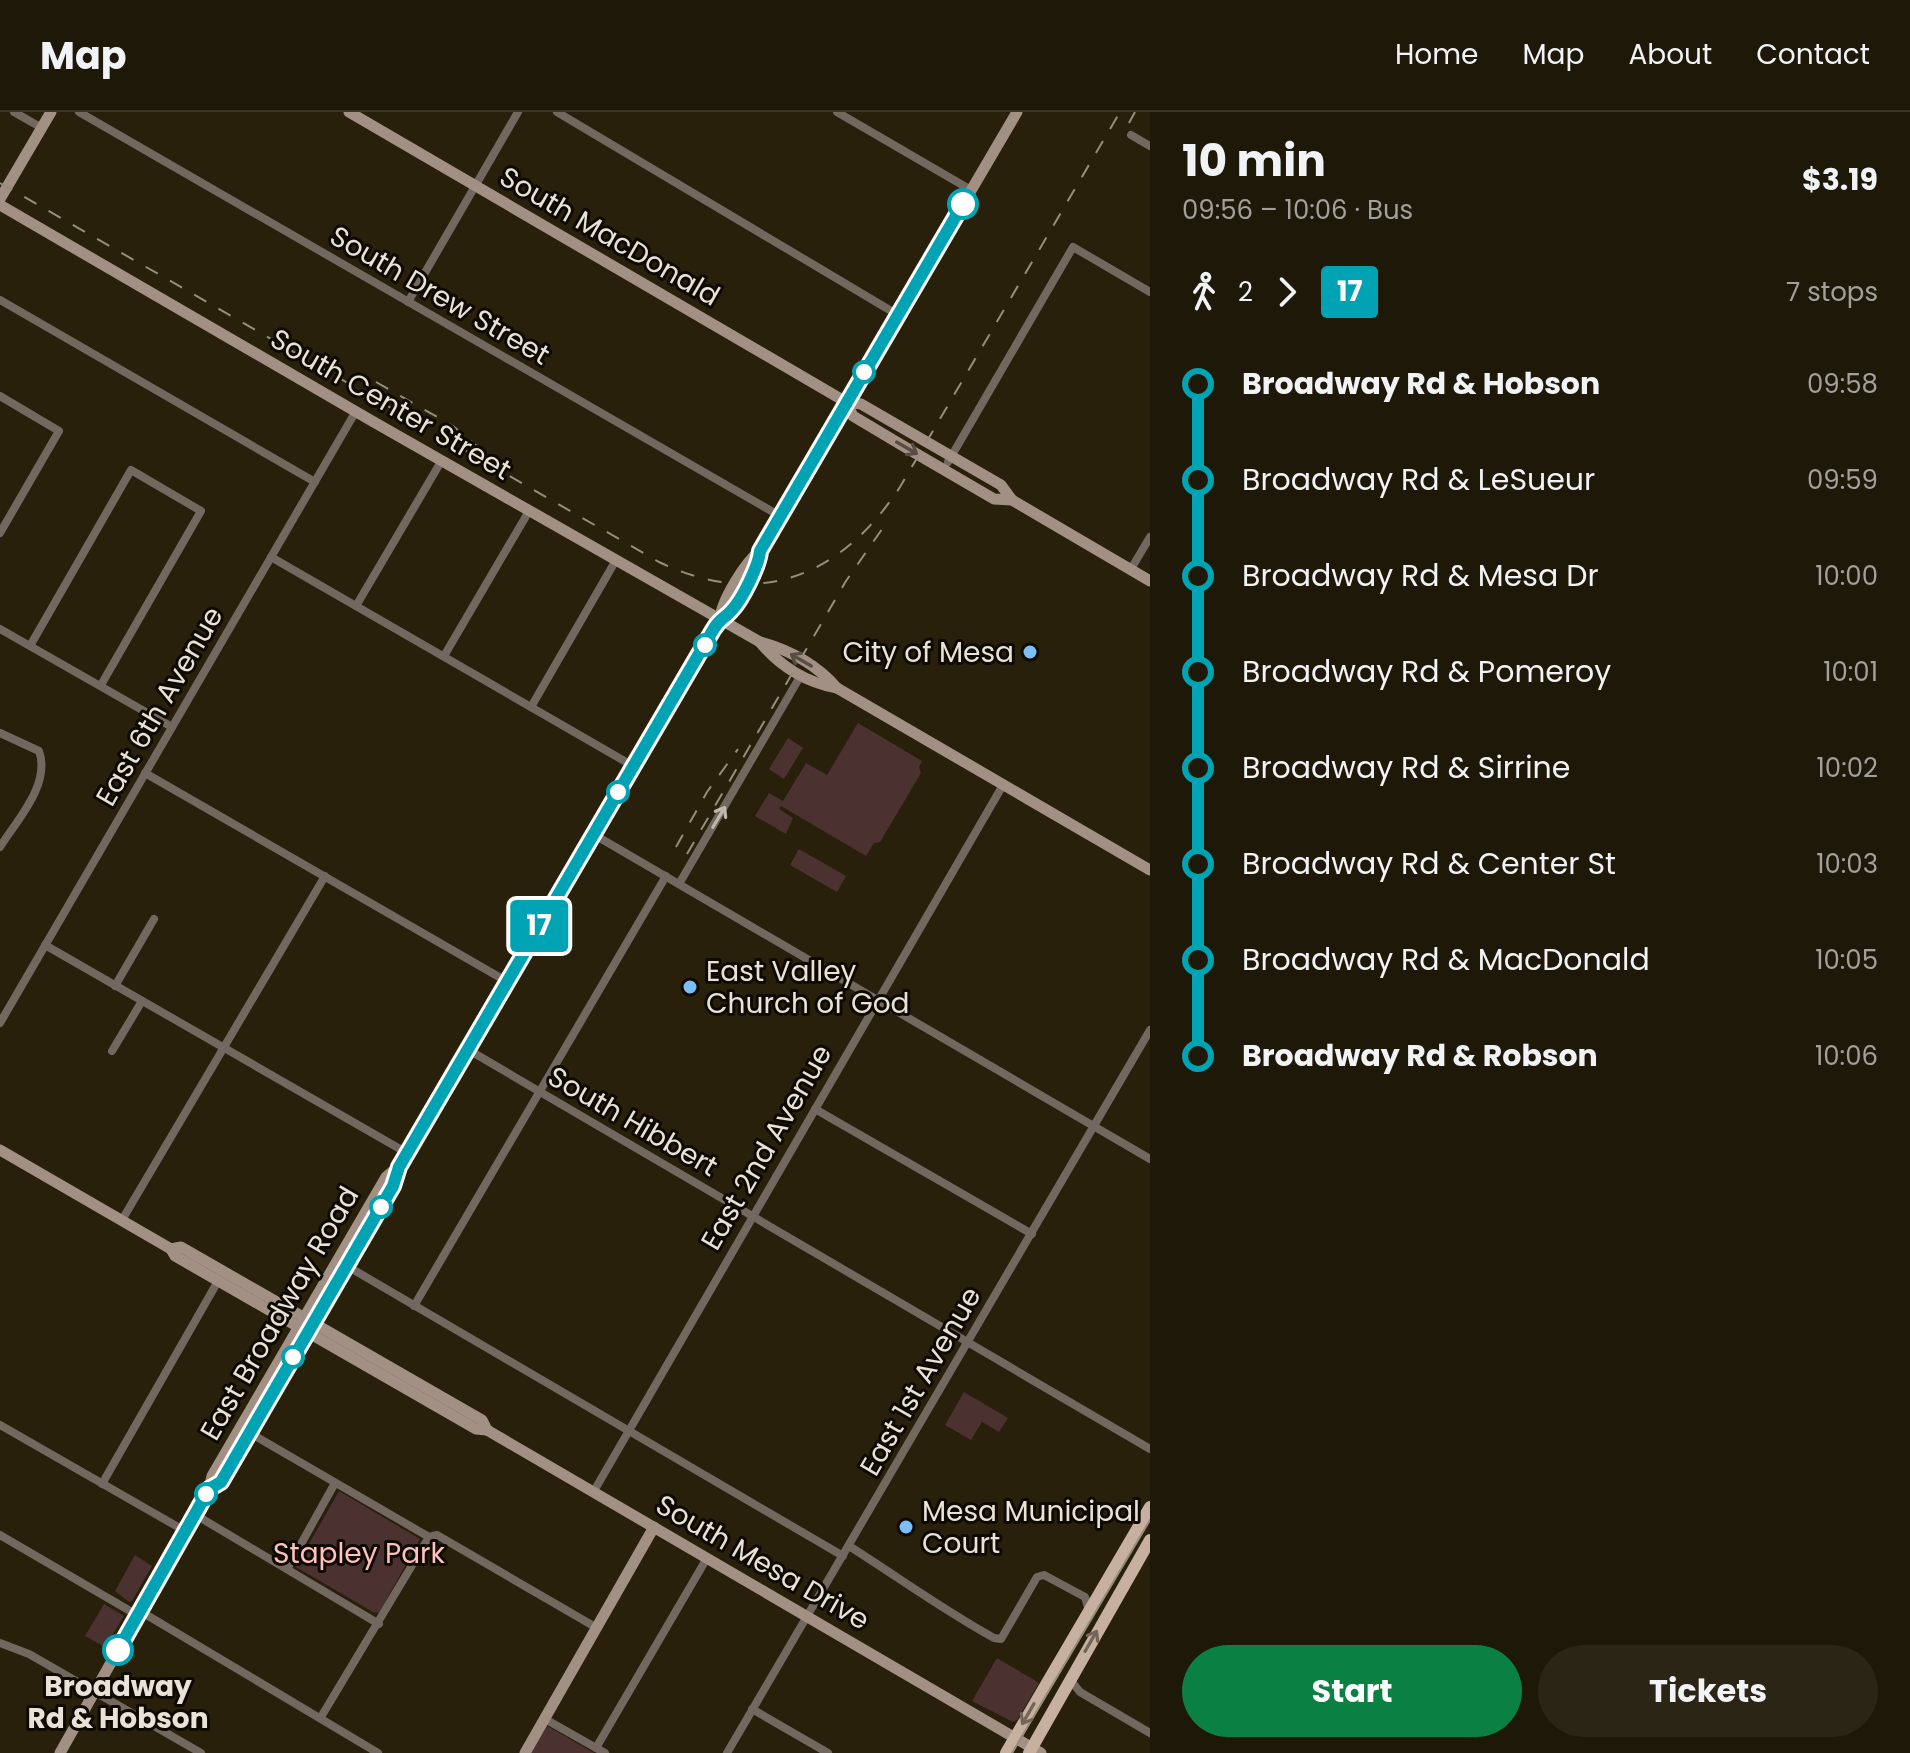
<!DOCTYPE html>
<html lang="en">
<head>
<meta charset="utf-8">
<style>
	:root { --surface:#1e1808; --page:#2b2516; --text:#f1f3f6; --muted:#a1a09c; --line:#3c3729; --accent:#0b8043 }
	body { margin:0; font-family:Poppins,sans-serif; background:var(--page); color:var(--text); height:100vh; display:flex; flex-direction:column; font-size:30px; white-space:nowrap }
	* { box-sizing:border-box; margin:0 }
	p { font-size:26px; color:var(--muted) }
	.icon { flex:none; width:44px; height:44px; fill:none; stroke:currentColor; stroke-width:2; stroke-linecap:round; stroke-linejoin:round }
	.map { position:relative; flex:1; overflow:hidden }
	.panel { display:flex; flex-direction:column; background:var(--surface); width:760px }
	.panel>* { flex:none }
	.badge { padding:0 16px; border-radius:6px; font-size:28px; line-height:52px }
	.map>.badge { position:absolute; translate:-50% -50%; box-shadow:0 0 0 4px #fff }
	.legs { display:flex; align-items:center; gap:12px; height:88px; padding:0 32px; font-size:26px }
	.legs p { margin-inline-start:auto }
	.head { display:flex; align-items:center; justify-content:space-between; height:136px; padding:0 32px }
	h1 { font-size:44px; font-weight:700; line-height:60px }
	.action { display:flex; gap:16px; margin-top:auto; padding:16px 32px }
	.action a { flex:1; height:92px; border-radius:48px; background:var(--accent); color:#fff; font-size:32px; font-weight:700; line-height:92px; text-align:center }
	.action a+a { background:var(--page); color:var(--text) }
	ul { padding:0 32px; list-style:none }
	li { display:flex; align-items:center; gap:28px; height:96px; font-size:30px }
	li i { display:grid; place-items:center; width:12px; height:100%; margin:0 10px; background:currentColor }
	li i::after { content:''; width:20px; height:20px; margin:-10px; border:6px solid; border-radius:50%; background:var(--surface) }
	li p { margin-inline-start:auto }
	li:first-child i { background:linear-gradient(#0000 50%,currentColor 0) }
	li:last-child i { background:linear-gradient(currentColor 50%,#0000 0) }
	header { display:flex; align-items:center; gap:48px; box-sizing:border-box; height:112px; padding:0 40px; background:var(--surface); border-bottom:2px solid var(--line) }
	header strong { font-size:38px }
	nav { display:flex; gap:44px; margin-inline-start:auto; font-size:28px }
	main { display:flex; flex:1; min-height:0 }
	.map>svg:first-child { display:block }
	.green { fill:#4b3130 }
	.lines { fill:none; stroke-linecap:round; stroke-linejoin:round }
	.street { stroke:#736860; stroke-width:8 }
	.secondary { stroke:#a29085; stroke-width:11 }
	.primary { stroke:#c7b0a0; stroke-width:12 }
	.tram { stroke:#948e7d; stroke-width:2 }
	.rail { stroke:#948e7d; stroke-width:2; stroke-dasharray:14 14; stroke-linecap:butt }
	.oneway { stroke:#584d44 }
	.oneway2 { stroke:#bfb8ad }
	.oneway3 { stroke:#746559 }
	.line-1-casing { stroke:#fff; stroke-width:18 }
	.line-1 { stroke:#00a3b4; stroke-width:12 }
	.stop-1-dot { fill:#fff; stroke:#00a3b4; stroke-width:4 }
	.poi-dot { fill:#7abff8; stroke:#0e0a03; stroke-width:3 }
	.labels { text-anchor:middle; stroke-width:6; stroke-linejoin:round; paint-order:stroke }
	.street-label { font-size:28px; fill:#e8e3d6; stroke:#0e0a03 }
	.poi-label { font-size:28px; fill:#e8e3d6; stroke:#0e0a03; text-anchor:start }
	.park-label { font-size:28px; fill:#fec1bd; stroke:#0e0a03 }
	.stop-label { font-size:28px; font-weight:bold; fill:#e8e3d6; stroke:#0e0a03 }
</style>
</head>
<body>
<header>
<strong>Map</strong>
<nav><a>Home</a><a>Map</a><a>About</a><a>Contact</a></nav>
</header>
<main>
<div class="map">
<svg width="1150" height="1641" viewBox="0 0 1150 1641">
	<rect width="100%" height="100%" fill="#28200b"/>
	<g class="green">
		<polygon points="858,611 922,649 919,655 921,661 880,730 874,731 866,744 781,694 779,697 793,706 786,722 755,704 769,681 783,689 806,651 827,663"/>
		<polygon points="788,626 803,636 784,667 769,657"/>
		<polygon points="799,737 846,764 837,780 790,753"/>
		<polygon points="964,1280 1008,1306 999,1320 982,1310 971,1328 945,1313"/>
		<polygon points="339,1379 420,1427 379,1501 373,1500 296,1455"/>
		<polygon points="135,1443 152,1454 132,1489 129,1490 115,1479"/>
		<polygon points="104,1492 124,1504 105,1535 85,1524"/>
		<polygon points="997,1546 1039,1571 1017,1608 1013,1610 972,1589"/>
		<polygon points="546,1614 549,1615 594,1641 530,1641"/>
	</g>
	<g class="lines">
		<g class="street">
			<polyline points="14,0 42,16"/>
			<polyline points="79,0 780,404"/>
			<polyline points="557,0 898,203"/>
			<polyline points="837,0 971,78"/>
			<polyline points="1131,23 1150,34"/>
			<polyline points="0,188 315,370"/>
			<polyline points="408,190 518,0"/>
			<polyline points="0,284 59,319 0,421"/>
			<polyline points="948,350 1073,135 1150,180"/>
			<polyline points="271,445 633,654"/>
			<polyline points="1131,457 1150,425"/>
			<polyline points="356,494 442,348"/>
			<polyline points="0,517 172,615"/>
			<polyline points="30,534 131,358 201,399 101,573"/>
			<polyline points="444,544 529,399"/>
			<polyline points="531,595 616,448"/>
			<path d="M0,621L39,639C51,672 17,708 0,735"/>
			<polyline points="145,661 506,869"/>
			<polyline points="593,722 1150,1047"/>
			<polyline points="679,772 801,563"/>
			<polyline points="45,833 407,1041"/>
			<polyline points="115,874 154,807"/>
			<polyline points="0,911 356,299"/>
			<polyline points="467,937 1150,1337"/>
			<polyline points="112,939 142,889"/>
			<polyline points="815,997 1032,1122"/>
			<polyline points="122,1108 325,764"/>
			<polyline points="347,1154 843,1444"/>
			<polyline points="414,1194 666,764"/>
			<polyline points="0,1313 185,1419"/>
			<polyline points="250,1321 429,1425 437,1423 597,1516"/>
			<polyline points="102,1372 218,1169"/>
			<polyline points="594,1379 1003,673"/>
			<polyline points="194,1402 379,1512"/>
			<polyline points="0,1423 137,1503"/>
			<path d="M849,1434C898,1465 943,1498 994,1526L1001,1527L1037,1465L1044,1463L1085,1485L1089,1499"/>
			<polyline points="287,1457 335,1371"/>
			<polyline points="140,1499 378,1641"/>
			<polyline points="0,1531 29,1542 201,1641"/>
			<polyline points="1072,1565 1072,1570 1080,1580 1150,1621"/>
			<polyline points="752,1597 828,1641"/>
			<polyline points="321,1605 429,1425"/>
			<polyline points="545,1607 605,1641"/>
			<polyline points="596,1636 707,1446"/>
			<polyline points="727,1641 1150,918"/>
		</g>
		<g class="secondary">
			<polyline points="349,0 846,290 861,292 1001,373 1012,388"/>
			<polyline points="0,87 51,0"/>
			<path d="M0,93L372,309L760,530C789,538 817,553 837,576L1150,758"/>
			<polyline points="846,290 853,304 910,338 994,387 1012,388 1150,469"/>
			<path d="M720,506C739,495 759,461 760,439"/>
			<path d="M760,530C779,554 807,571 837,576"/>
			<polyline points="0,1038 171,1137 175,1144 476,1317 487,1318 1041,1641"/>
			<polyline points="171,1137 181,1135 482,1308 487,1318"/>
			<path d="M209,1377L221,1370L393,1074L399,1055L720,506C722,488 745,450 760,439L1017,0"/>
			<polyline points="60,1641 209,1377 212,1364 379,1077 386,1065 398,1055"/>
			<polyline points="525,1641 654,1415"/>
		</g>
		<g class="primary">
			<polyline points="1006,1641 1150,1395"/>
			<polyline points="1029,1641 1150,1428"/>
		</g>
		<polyline class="tram" points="1012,1641 1150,1408"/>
		<g class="rail">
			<polyline points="1129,11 1135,0"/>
			<path d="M0,71L659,450C759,498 841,465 900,375L1120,0"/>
			<polyline points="376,270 453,314 490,345"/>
			<polyline points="676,735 707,680 738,637"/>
			<polyline points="687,742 846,469 887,410"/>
		</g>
	</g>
	<defs><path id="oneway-shaft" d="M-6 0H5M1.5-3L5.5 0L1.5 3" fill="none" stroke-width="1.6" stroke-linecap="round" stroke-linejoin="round" transform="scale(2)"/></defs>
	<g class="oneway">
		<use href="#oneway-shaft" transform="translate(907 336) rotate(30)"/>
		<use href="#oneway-shaft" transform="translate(801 548) rotate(-150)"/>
	</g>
	<use class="oneway2" href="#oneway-shaft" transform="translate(719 705) rotate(-59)"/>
	<g class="oneway3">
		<use href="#oneway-shaft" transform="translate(1091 1529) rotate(-60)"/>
		<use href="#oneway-shaft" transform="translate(1028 1602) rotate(120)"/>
	</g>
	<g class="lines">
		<defs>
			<path id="line-1" d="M118,1538L203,1388L209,1377L221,1370L393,1074L399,1055L713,518C720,506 723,508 731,499C742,488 759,453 760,439L963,92"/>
		</defs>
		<use href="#line-1" class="line-1-casing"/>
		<use href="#line-1" class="line-1"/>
	</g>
	<g class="stop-1-dot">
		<circle cx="963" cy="92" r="14"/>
		<circle cx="864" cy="260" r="10"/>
		<circle cx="705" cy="533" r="10"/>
		<circle cx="618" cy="680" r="10"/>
		<circle cx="381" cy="1095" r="10"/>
		<circle cx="293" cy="1245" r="10"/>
		<circle cx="206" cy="1382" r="10"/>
		<circle cx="118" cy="1538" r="14"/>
	</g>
	<g class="poi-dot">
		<circle cx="1030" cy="540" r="8"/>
		<circle cx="690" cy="875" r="8"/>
		<circle cx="906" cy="1415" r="8"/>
	</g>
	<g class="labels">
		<g class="street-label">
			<text transform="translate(610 124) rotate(30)" y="10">South MacDonald</text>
			<text transform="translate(440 183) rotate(30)" y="10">South Drew Street</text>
			<text transform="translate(391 292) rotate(30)" y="10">South Center Street</text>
			<text transform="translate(159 594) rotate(-60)" y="10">East 6th Avenue</text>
			<text transform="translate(633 1009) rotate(30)" y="10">South Hibbert</text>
			<text transform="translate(766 1035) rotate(-60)" y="10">East 2nd Avenue</text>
			<text transform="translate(279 1201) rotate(-60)" y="10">East Broadway Road</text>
			<text transform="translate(920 1269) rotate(-60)" y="10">East 1st Avenue</text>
			<text transform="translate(763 1450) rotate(30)" y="10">South Mesa Drive</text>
		</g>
		<g class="poi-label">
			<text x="1014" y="550" text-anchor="end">City of Mesa</text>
			<text x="706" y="869">East Valley<tspan x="706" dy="32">Church of God</tspan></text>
			<text x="922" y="1409">Mesa Municipal<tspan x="922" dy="32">Court</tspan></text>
		</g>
		<g class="park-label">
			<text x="359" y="1451">Stapley Park</text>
		</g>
		<g class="stop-label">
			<text x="118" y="1584">Broadway<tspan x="118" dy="32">Rd &amp; Hobson</tspan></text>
		</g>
	</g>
</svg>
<b class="badge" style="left:539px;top:814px;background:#00a3b4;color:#fff">17</b>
</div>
<section class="panel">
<div class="head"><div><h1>10 min</h1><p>09:56 – 10:06 · Bus</p></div><b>$3.19</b></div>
<div class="legs"><svg class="icon" aria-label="walk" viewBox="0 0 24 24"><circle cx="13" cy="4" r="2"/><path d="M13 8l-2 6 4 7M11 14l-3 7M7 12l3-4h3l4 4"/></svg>2<svg class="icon" aria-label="forward" viewBox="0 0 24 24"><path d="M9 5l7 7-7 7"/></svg><b class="badge" style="background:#00a3b4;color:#fff">17</b><p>7 stops</p></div>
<ul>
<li><i style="color:#00a3b4"></i><b>Broadway Rd &amp; Hobson</b><p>09:58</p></li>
<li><i style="color:#00a3b4"></i><span>Broadway Rd &amp; LeSueur</span><p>09:59</p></li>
<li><i style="color:#00a3b4"></i><span>Broadway Rd &amp; Mesa Dr</span><p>10:00</p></li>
<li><i style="color:#00a3b4"></i><span>Broadway Rd &amp; Pomeroy</span><p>10:01</p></li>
<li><i style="color:#00a3b4"></i><span>Broadway Rd &amp; Sirrine</span><p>10:02</p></li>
<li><i style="color:#00a3b4"></i><span>Broadway Rd &amp; Center St</span><p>10:03</p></li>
<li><i style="color:#00a3b4"></i><span>Broadway Rd &amp; MacDonald</span><p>10:05</p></li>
<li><i style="color:#00a3b4"></i><b>Broadway Rd &amp; Robson</b><p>10:06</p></li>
</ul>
<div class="action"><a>Start</a><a>Tickets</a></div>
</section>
</main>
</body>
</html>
